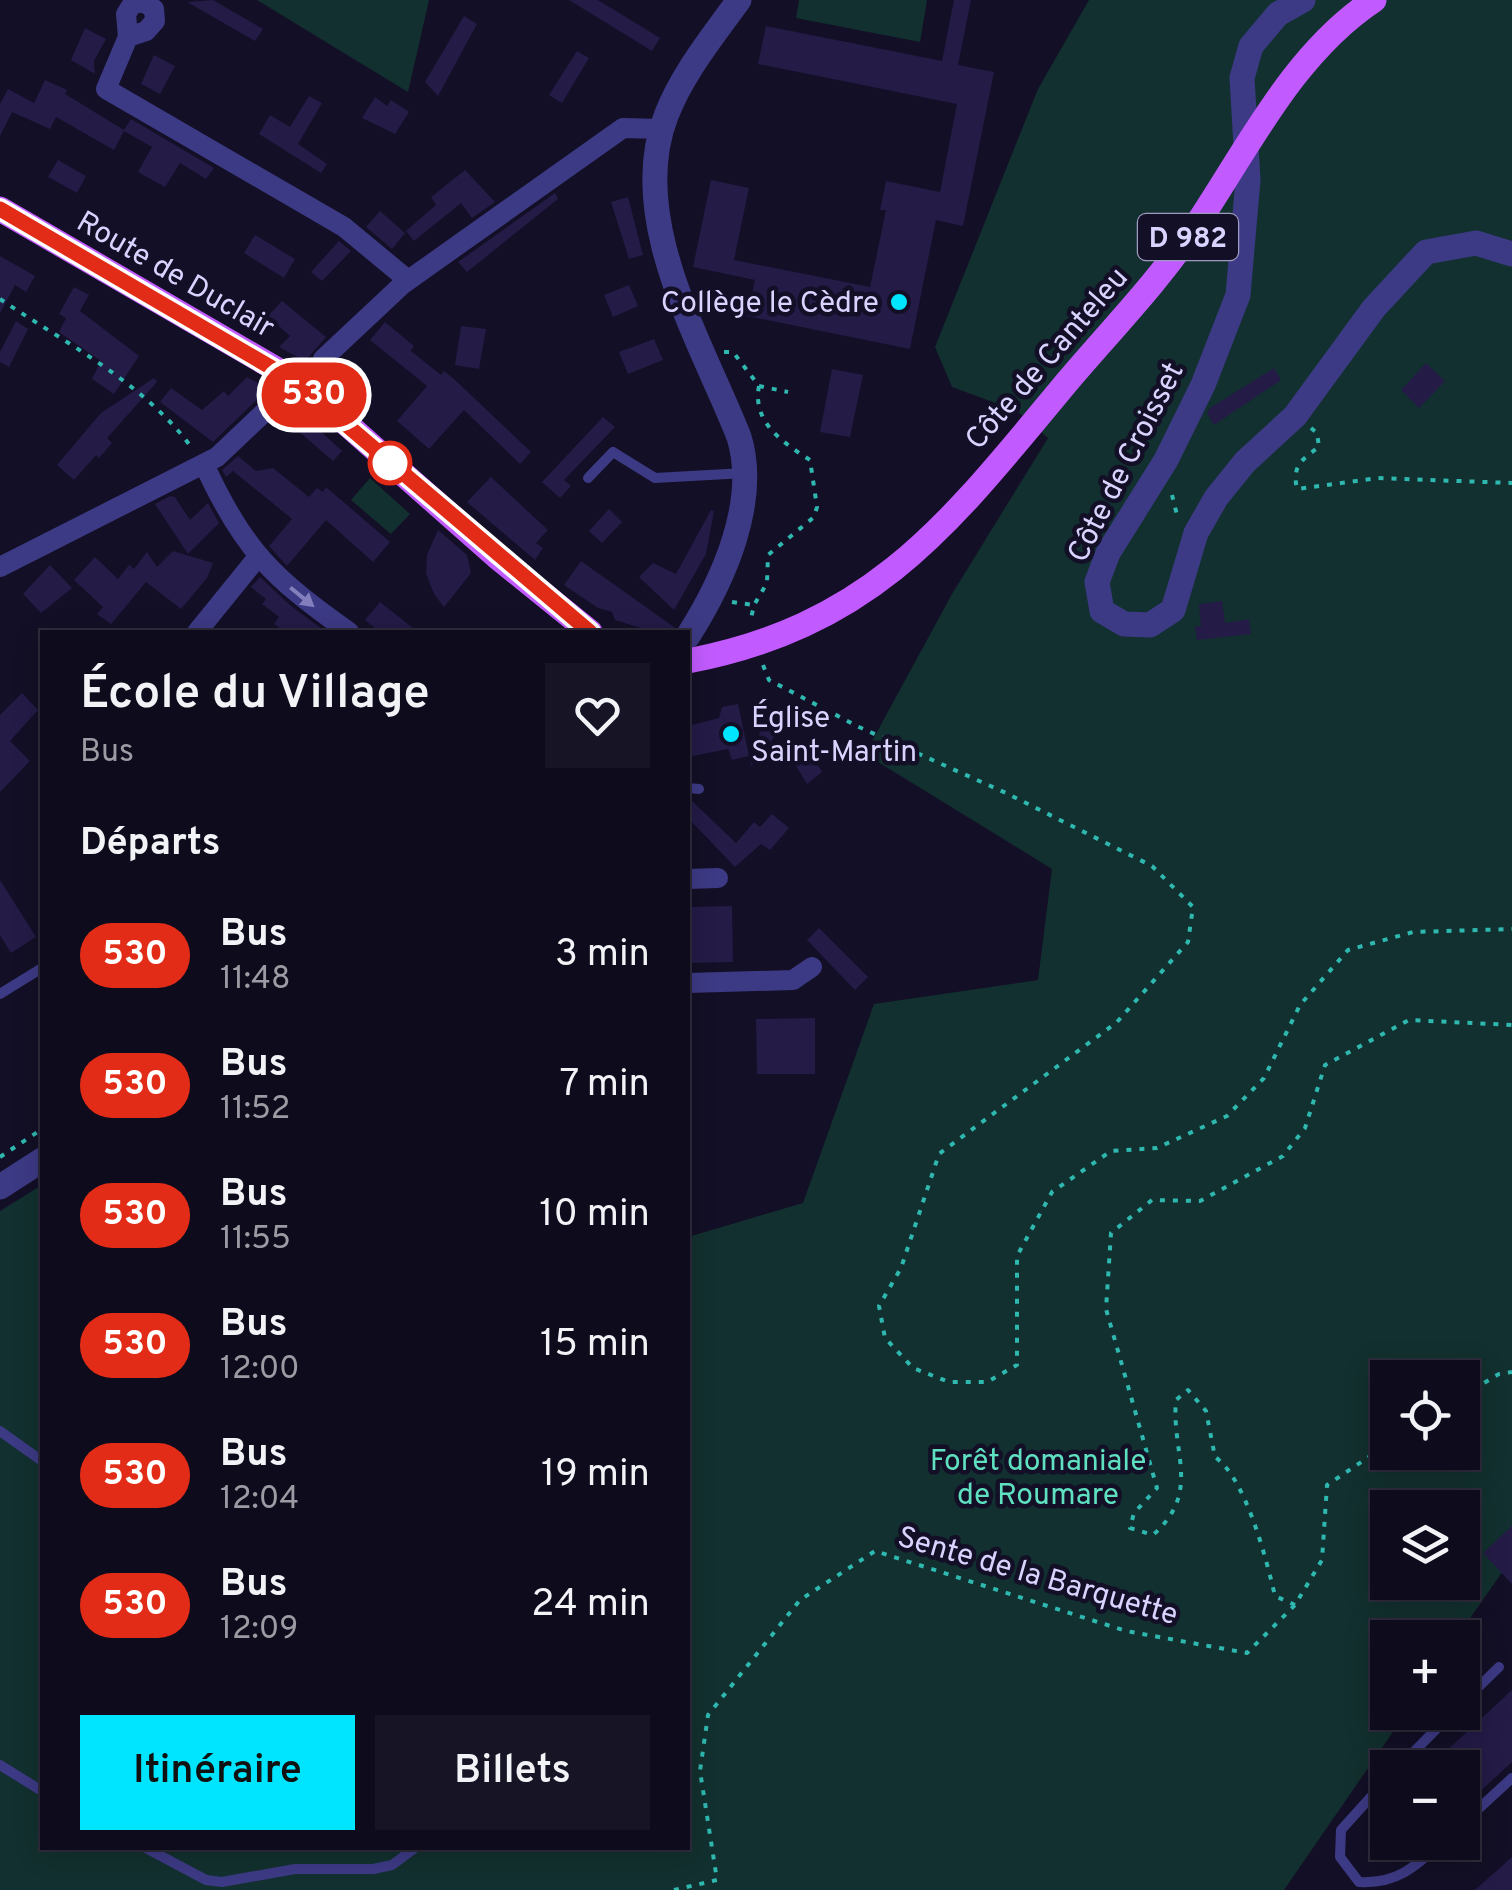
<!DOCTYPE html>
<html lang="fr">
<head>
<meta charset="utf-8">
<style>
	:root { --surface:#0e0b1c; --page:#171425; --text:#f1f3f6; --muted:#9b9ba3; --line:#2e2b3b; --accent:#00e5ff }
	body { margin:0; font-family:Overpass,sans-serif; background:var(--page); color:var(--text); height:100vh; display:flex; flex-direction:column; font-size:38px; white-space:nowrap }
	* { box-sizing:border-box; margin:0 }
	p { font-size:32px; color:var(--muted) }
	.icon { flex:none; width:55px; height:55px; fill:none; stroke:currentColor; stroke-width:2; stroke-linecap:round; stroke-linejoin:round }
	.map { position:relative; flex:1; overflow:hidden }
	.details { position:absolute; left:40px; top:630px; width:650px; height:1220px; display:flex; flex-direction:column; background:var(--surface); border-radius:0px; box-shadow:0 5px 25px #0003,0 0 0 2px var(--line) }
	.details>* { flex:none }
	.badge { padding:0 20px; border-radius:32px; font-size:35px; line-height:65px }
	.controls { position:absolute; left:1370px; top:1360px; display:grid; gap:20px }
	.controls a { display:grid; place-items:center; width:110px; height:110px; border-radius:0px; background:var(--surface); box-shadow:0 5px 25px #0003,0 0 0 2px var(--line); font-size:50px }
	.map>.badge { position:absolute; translate:-50% -50%; box-shadow:0 0 0 5px #fff }
	h2 { padding:0 40px; font-size:38px; line-height:90px }
	.round { display:grid; place-items:center; flex:none; width:105px; height:105px; border-radius:0px; background:var(--page) }
	.headline { display:flex; align-items:center; justify-content:space-between; height:170px; padding:0 40px }
	h1 { font-size:48px; font-weight:600; line-height:75px }
	.cta { display:flex; gap:20px; margin-top:auto; padding:20px 40px }
	.cta a { flex:1; height:115px; border-radius:0px; background:var(--accent); color:#111; font-size:40px; font-weight:600; line-height:115px; text-align:center }
	.cta a+a { background:var(--page); color:var(--text) }
	ul { padding:0; list-style:none }
	li { display:flex; align-items:center; gap:30px; height:130px; padding:0 40px }
	li div { flex:1 }
	li b { display:block; font-size:38px }
	li em { font-style:normal }
	li .badge { min-width:110px; font-weight:700; text-align:center }
	.map>svg:first-child { display:block }
	.green { fill:#12302f; fill-rule:evenodd }
	.building { fill:#241b47 }
	.lines { fill:none; stroke-linecap:round; stroke-linejoin:round }
	.path { stroke:#2fb8b0; stroke-width:4; stroke-dasharray:5 8; stroke-linecap:butt }
	.service { stroke:#3d3a85; stroke-width:10 }
	.pedestrian { stroke:#3d3a85; stroke-width:15 }
	.minor { stroke:#3d3a85; stroke-width:20 }
	.tertiary { stroke:#3d3a85; stroke-width:25 }
	.primary { stroke:#c25bff; stroke-width:25 }
	.oneway { fill:#837fbc }
	.line-casing { stroke:#fff; stroke-width:22 }
	.line { stroke:#e22c17; stroke-width:15 }
	.poi-dot { fill:#00e5ff; stroke:#130f26; stroke-width:4 }
	.stop-dot { fill:#fff; stroke:#e22c17; stroke-width:5 }
	.labels { text-anchor:middle; stroke-width:9; stroke-linejoin:round; paint-order:stroke }
	.shield { fill:#130f26; stroke:#9e99be; stroke-width:2.5 }
	.shield-label { font-size:28px; font-weight:bold; fill:#d9d4ff }
	.street-label { font-size:30px; fill:#d9d4ff; stroke:#130f26 }
	.poi-label { font-size:30px; fill:#d9d4ff; stroke:#130f26; text-anchor:end }
	.park-label { font-size:30px; fill:#5fe0c0; stroke:#130f26 }
</style>
</head>
<body>
<div class="map">
<svg width="1512" height="1890" viewBox="0 0 1512 1890">
	<rect width="100%" height="100%" fill="#130f26"/>
	<g class="green">
		<polygon points="257,0 429,0 408,92"/>
		<polygon points="799,0 927,0 920,42 796,18"/>
		<path d="M1089,0H1512V1558L1457,1637L1388,1638V1712L1406,1713L1284,1890H0V1211L42,1185V1848H688V1237L803,1203L874,1004L1038,980L1052,869L865,754L952,594L1048,438L1017,411L952,387L935,347L1038,89ZM1388,1378H1462V1452H1388ZM1388,1508H1462V1582H1388Z"/>
		<polygon points="370,478 410,514 391,534 351,500"/>
	</g>
	<g class="building">
		<polygon points="213,0 263,29 255,41 187,2"/>
		<polygon points="569,0 598,0 660,38 652,51"/>
		<polygon points="954,0 971,0 958,65 994,72 963,226 936,220 910,349 747,316 755,280 693,267 711,180 749,188 734,260 870,287 886,210 880,210 886,181 940,192 957,104 758,64 766,26 942,61"/>
		<polygon points="464,16 477,24 438,96 425,82"/>
		<polygon points="85,28 106,39 94,61 95,74 71,60"/>
		<polygon points="577,51 589,58 562,103 549,95"/>
		<polygon points="154,55 175,66 160,94 141,84"/>
		<polygon points="45,80 67,90 65,94 124,130 131,119 214,168 206,179 180,163 165,187 138,172 152,147 124,131 114,150 56,117 50,129 12,112 0,136 0,104 8,89 34,103"/>
		<polygon points="309,96 322,103 298,144 327,164 321,173 259,134 270,115 290,127"/>
		<polygon points="375,97 387,106 391,100 409,112 395,134 362,118"/>
		<polygon points="58,160 86,176 77,193 48,177"/>
		<polygon points="465,170 495,202 472,218 461,203 414,241 406,231 436,205 431,197"/>
		<polygon points="555,193 558,199 467,272 458,262"/>
		<polygon points="628,197 643,255 629,259 611,202"/>
		<polygon points="380,211 405,233 392,249 366,227"/>
		<polygon points="255,235 295,259 284,278 244,253"/>
		<polygon points="339,241 351,251 322,281 311,272"/>
		<polygon points="0,256 35,276 26,292 15,285 0,313"/>
		<polygon points="629,285 638,306 613,317 604,295"/>
		<polygon points="74,287 89,295 80,311 139,356 114,394 92,379 101,361 59,332 66,318 59,314"/>
		<polygon points="282,301 326,337 305,361 279,347 290,336 268,316"/>
		<polygon points="16,321 28,329 9,367 0,362 0,352"/>
		<polygon points="385,322 414,346 411,351 441,375 444,371 453,378 531,452 520,464 464,410 429,449 397,421 427,386 370,340"/>
		<polygon points="461,326 486,329 479,369 455,365"/>
		<polygon points="654,339 663,360 628,374 619,352"/>
		<polygon points="1426,363 1445,381 1419,408 1401,390"/>
		<polygon points="1274,368 1281,380 1214,425 1207,413 1210,408"/>
		<polygon points="832,369 863,375 850,437 820,432"/>
		<polygon points="247,377 268,389 213,442 160,402 171,388 202,410 224,391 228,396"/>
		<polygon points="154,378 157,382 107,438 112,443 99,458 96,455 74,480 57,465 101,413"/>
		<polygon points="292,405 342,451 333,461 281,416"/>
		<polygon points="603,417 615,427 564,480 571,486 560,498 542,482"/>
		<polygon points="238,456 256,471 273,468 309,497 317,488 323,492 326,487 390,542 373,562 326,520 287,566 269,546 292,519 233,471 226,477 222,470"/>
		<polygon points="491,477 548,530 536,543 543,548 535,560 467,502"/>
		<polygon points="170,496 175,497 190,520 208,503 219,523 188,554 155,504"/>
		<polygon points="609,509 622,522 602,543 589,531"/>
		<polygon points="711,510 714,511 706,554 674,610 639,577 653,563 676,574"/>
		<polygon points="438,530 467,555 471,573 444,607 434,594 426,573 427,555"/>
		<polygon points="173,551 213,563 207,578 181,609 146,582 111,624 97,614 103,607 74,580 95,557 118,579 129,565 134,569 147,552 157,567"/>
		<polygon points="581,561 674,627 673,632 647,630 615,620 612,612 598,608 564,585"/>
		<polygon points="50,565 72,588 41,613 23,594"/>
		<polygon points="260,577 291,606 326,632 285,632 274,624 279,617 262,604 266,599 251,587"/>
		<polygon points="1222,601 1225,623 1249,619 1251,634 1197,640 1195,626 1201,626 1199,604"/>
		<polygon points="380,602 418,632 380,632 365,620"/>
		<polygon points="22,693 38,710 10,741 30,761 0,792 0,715"/>
		<polygon points="738,704 749,756 732,760 728,749 688,757 688,726 719,718 722,707"/>
		<polygon points="766,711 782,729 771,741 773,749 763,751 750,767"/>
		<polygon points="807,748 822,772 807,784 792,759"/>
		<polygon points="688,797 736,843 754,822 760,827 772,814 789,828 770,850 761,844 735,867 688,818"/>
		<polygon points="0,880 36,937 11,953 0,935"/>
		<polygon points="732,906 733,962 688,963 688,907"/>
		<polygon points="819,928 868,977 855,990 807,940"/>
		<polygon points="815,1018 815,1074 757,1074 756,1019"/>
		<polygon points="1512,1526 1512,1584 1483,1553"/>
		<polygon points="1512,1690 1512,1762 1462,1808 1462,1768 1428,1768"/>
		<polygon points="1512,1857 1512,1890 1475,1890"/>
	</g>
	<g class="lines">
		<g class="path">
			<path d="M0,299C67,344 144,383 192,448"/>
			<path d="M724,352H733L759,386C752,422 782,442 810,460L817,507L814,517L768,555L767,583L754,605L750,623"/>
			<polyline points="759,386 788,392"/>
			<path d="M1311,428L1317,433L1319,447C1301,460 1292,466 1297,489L1378,478L1512,483"/>
			<polyline points="1172,495 1178,519"/>
			<polyline points="732,602 753,605"/>
			<polyline points="763,665 769,680 859,727 1006,793 1152,866 1193,907 1188,942 1117,1022 939,1154 901,1268 879,1306 885,1338 913,1368 949,1382 987,1382 1017,1365 1017,1256 1052,1192 1111,1151 1157,1148 1227,1116 1264,1078 1300,1005 1348,950 1413,932 1512,929"/>
			<polyline points="0,1157 42,1129"/>
			<polyline points="1462,1396 1499,1374 1512,1372"/>
			<path d="M1295,1605L1275,1596C1266,1558 1246,1479 1215,1457L1206,1411L1188,1390L1176,1400C1171,1454 1202,1491 1153,1535L1130,1528L1134,1513L1157,1488L1106,1309L1111,1233L1152,1200L1200,1201L1283,1156L1305,1128L1325,1065L1409,1020L1512,1025"/>
			<polyline points="674,1890 717,1880 700,1771 708,1715 800,1600 875,1551 1126,1631 1247,1653 1295,1605 1322,1560 1327,1485 1388,1444"/>
		</g>
		<g class="service">
			<polyline points="588,478 613,452 655,478 745,473"/>
			<polyline points="688,788 699,789"/>
			<polyline points="0,994 42,968"/>
			<polyline points="0,1431 42,1461"/>
			<polyline points="1462,1703 1499,1667"/>
			<polyline points="0,1765 42,1791"/>
			<polyline points="1398,1768 1453,1712"/>
			<path d="M1388,1778L1341,1830L1340,1857L1359,1882C1397,1884 1415,1867 1442,1842"/>
			<polyline points="1462,1824 1512,1778"/>
			<polyline points="146,1848 206,1880 222,1882 295,1869 373,1869 392,1865 415,1848"/>
		</g>
		<polyline class="pedestrian" points="309,373 323,359"/>
		<g class="minor">
			<polyline points="128,37 126,14 133,3 145,3 154,9 155,21 146,31 128,37 106,89 344,227 408,280"/>
			<polyline points="323,359 403,284 623,128 661,129"/>
			<path d="M204,464C243,550 273,578 349,632"/>
			<polyline points="0,567 217,457 296,382"/>
			<polyline points="197,632 257,558"/>
			<polyline points="688,879 718,878"/>
			<polyline points="688,983 793,980 812,967"/>
		</g>
		<g class="tertiary">
			<polyline points="1303,0 1278,14 1251,46 1242,78 1248,180 1238,295 1203,385 1166,460 1108,553 1097,582 1102,611 1124,624 1150,625 1173,610 1196,533 1216,498 1245,462 1295,416 1374,308 1426,252 1476,243 1512,254"/>
			<path d="M688,636C723,581 759,502 739,437C702,343 626,219 666,116C682,74 713,36 739,0"/>
			<polyline points="0,1187 42,1160"/>
		</g>
		<g class="primary">
			<polyline points="0,209 276,369 314,395 496,556 590,632"/>
			<path d="M688,661C876,625 952,520 1067,382C1111,330 1159,281 1197,224C1249,146 1294,53 1374,0"/>
		</g>
	</g>
	<defs><path id="oneway-solid" d="M-6-.8H1V-3.2L6.5 0L1 3.2V.8H-6Z" transform="scale(2.5)"/></defs>
	<use class="oneway" href="#oneway-solid" transform="translate(302 597) rotate(39)"/>
	<g class="lines">
		<defs>
			<polyline id="line" points="0,209 296,382 590,632"/>
		</defs>
		<use href="#line" class="line-casing"/>
		<use href="#line" class="line"/>
	</g>
	<g class="poi-dot">
		<circle cx="899" cy="302" r="10"/>
		<circle cx="731" cy="734" r="10"/>
	</g>
	<circle class="stop-dot" cx="390" cy="463" r="20"/>
	<g class="labels">
		<rect class="shield" x="1138" y="214" width="100" height="46" rx="8"/>
		<g class="shield-label">
			<text x="1188" y="247">D 982</text>
		</g>
		<g class="street-label">
			<text transform="translate(176 274) rotate(30)" y="10">Route de Duclair</text>
			<text transform="translate(1046 358) rotate(-49)" y="10">Côte de Canteleu</text>
			<text transform="translate(1125 462) rotate(-63)" y="10">Côte de Croisset</text>
			<text transform="translate(1038 1575) rotate(16)" y="10">Sente de la Barquette</text>
		</g>
		<g class="poi-label">
			<text x="879" y="312">Collège le Cèdre</text>
			<text x="751" y="727" text-anchor="start">Église<tspan x="751" dy="34">Saint-Martin</tspan></text>
		</g>
		<g class="park-label">
			<text x="1038" y="1470">Forêt domaniale<tspan x="1038" dy="34">de Roumare</tspan></text>
		</g>
	</g>
</svg>
<div class="controls">
<a><svg class="icon" aria-label="locate" viewBox="0 0 24 24"><circle cx="12" cy="12" r="6"/><path d="M12 2v4M12 18v4M2 12h4M18 12h4"/></svg></a>
<a><svg class="icon" aria-label="layers" viewBox="0 0 24 24"><path d="M12 4l9 5-9 5-9-5zM3 14l9 5 9-5"/></svg></a>
<a>+</a>
<a>−</a>
</div>
<b class="badge" style="left:314px;top:395px;background:#e22c17;color:#fff">530</b>
<section class="details">
<div class="headline"><div><h1>École du Village</h1><p>Bus</p></div><a class="round"><svg class="icon" aria-label="heart" viewBox="0 0 24 24"><path d="M12 20l-8-8c-3-5 5-10 8-4 3-6 11-1 8 4z"/></svg></a></div>
<h2>Départs</h2>
<ul>
<li><span class="badge" style="background:#e22c17;color:#fff">530</span><div><b>Bus</b><p>11:48</p></div><em>3 min</em></li>
<li><span class="badge" style="background:#e22c17;color:#fff">530</span><div><b>Bus</b><p>11:52</p></div><em>7 min</em></li>
<li><span class="badge" style="background:#e22c17;color:#fff">530</span><div><b>Bus</b><p>11:55</p></div><em>10 min</em></li>
<li><span class="badge" style="background:#e22c17;color:#fff">530</span><div><b>Bus</b><p>12:00</p></div><em>15 min</em></li>
<li><span class="badge" style="background:#e22c17;color:#fff">530</span><div><b>Bus</b><p>12:04</p></div><em>19 min</em></li>
<li><span class="badge" style="background:#e22c17;color:#fff">530</span><div><b>Bus</b><p>12:09</p></div><em>24 min</em></li>
</ul>
<div class="cta"><a>Itinéraire</a><a>Billets</a></div>
</section>
</div>
</body>
</html>
